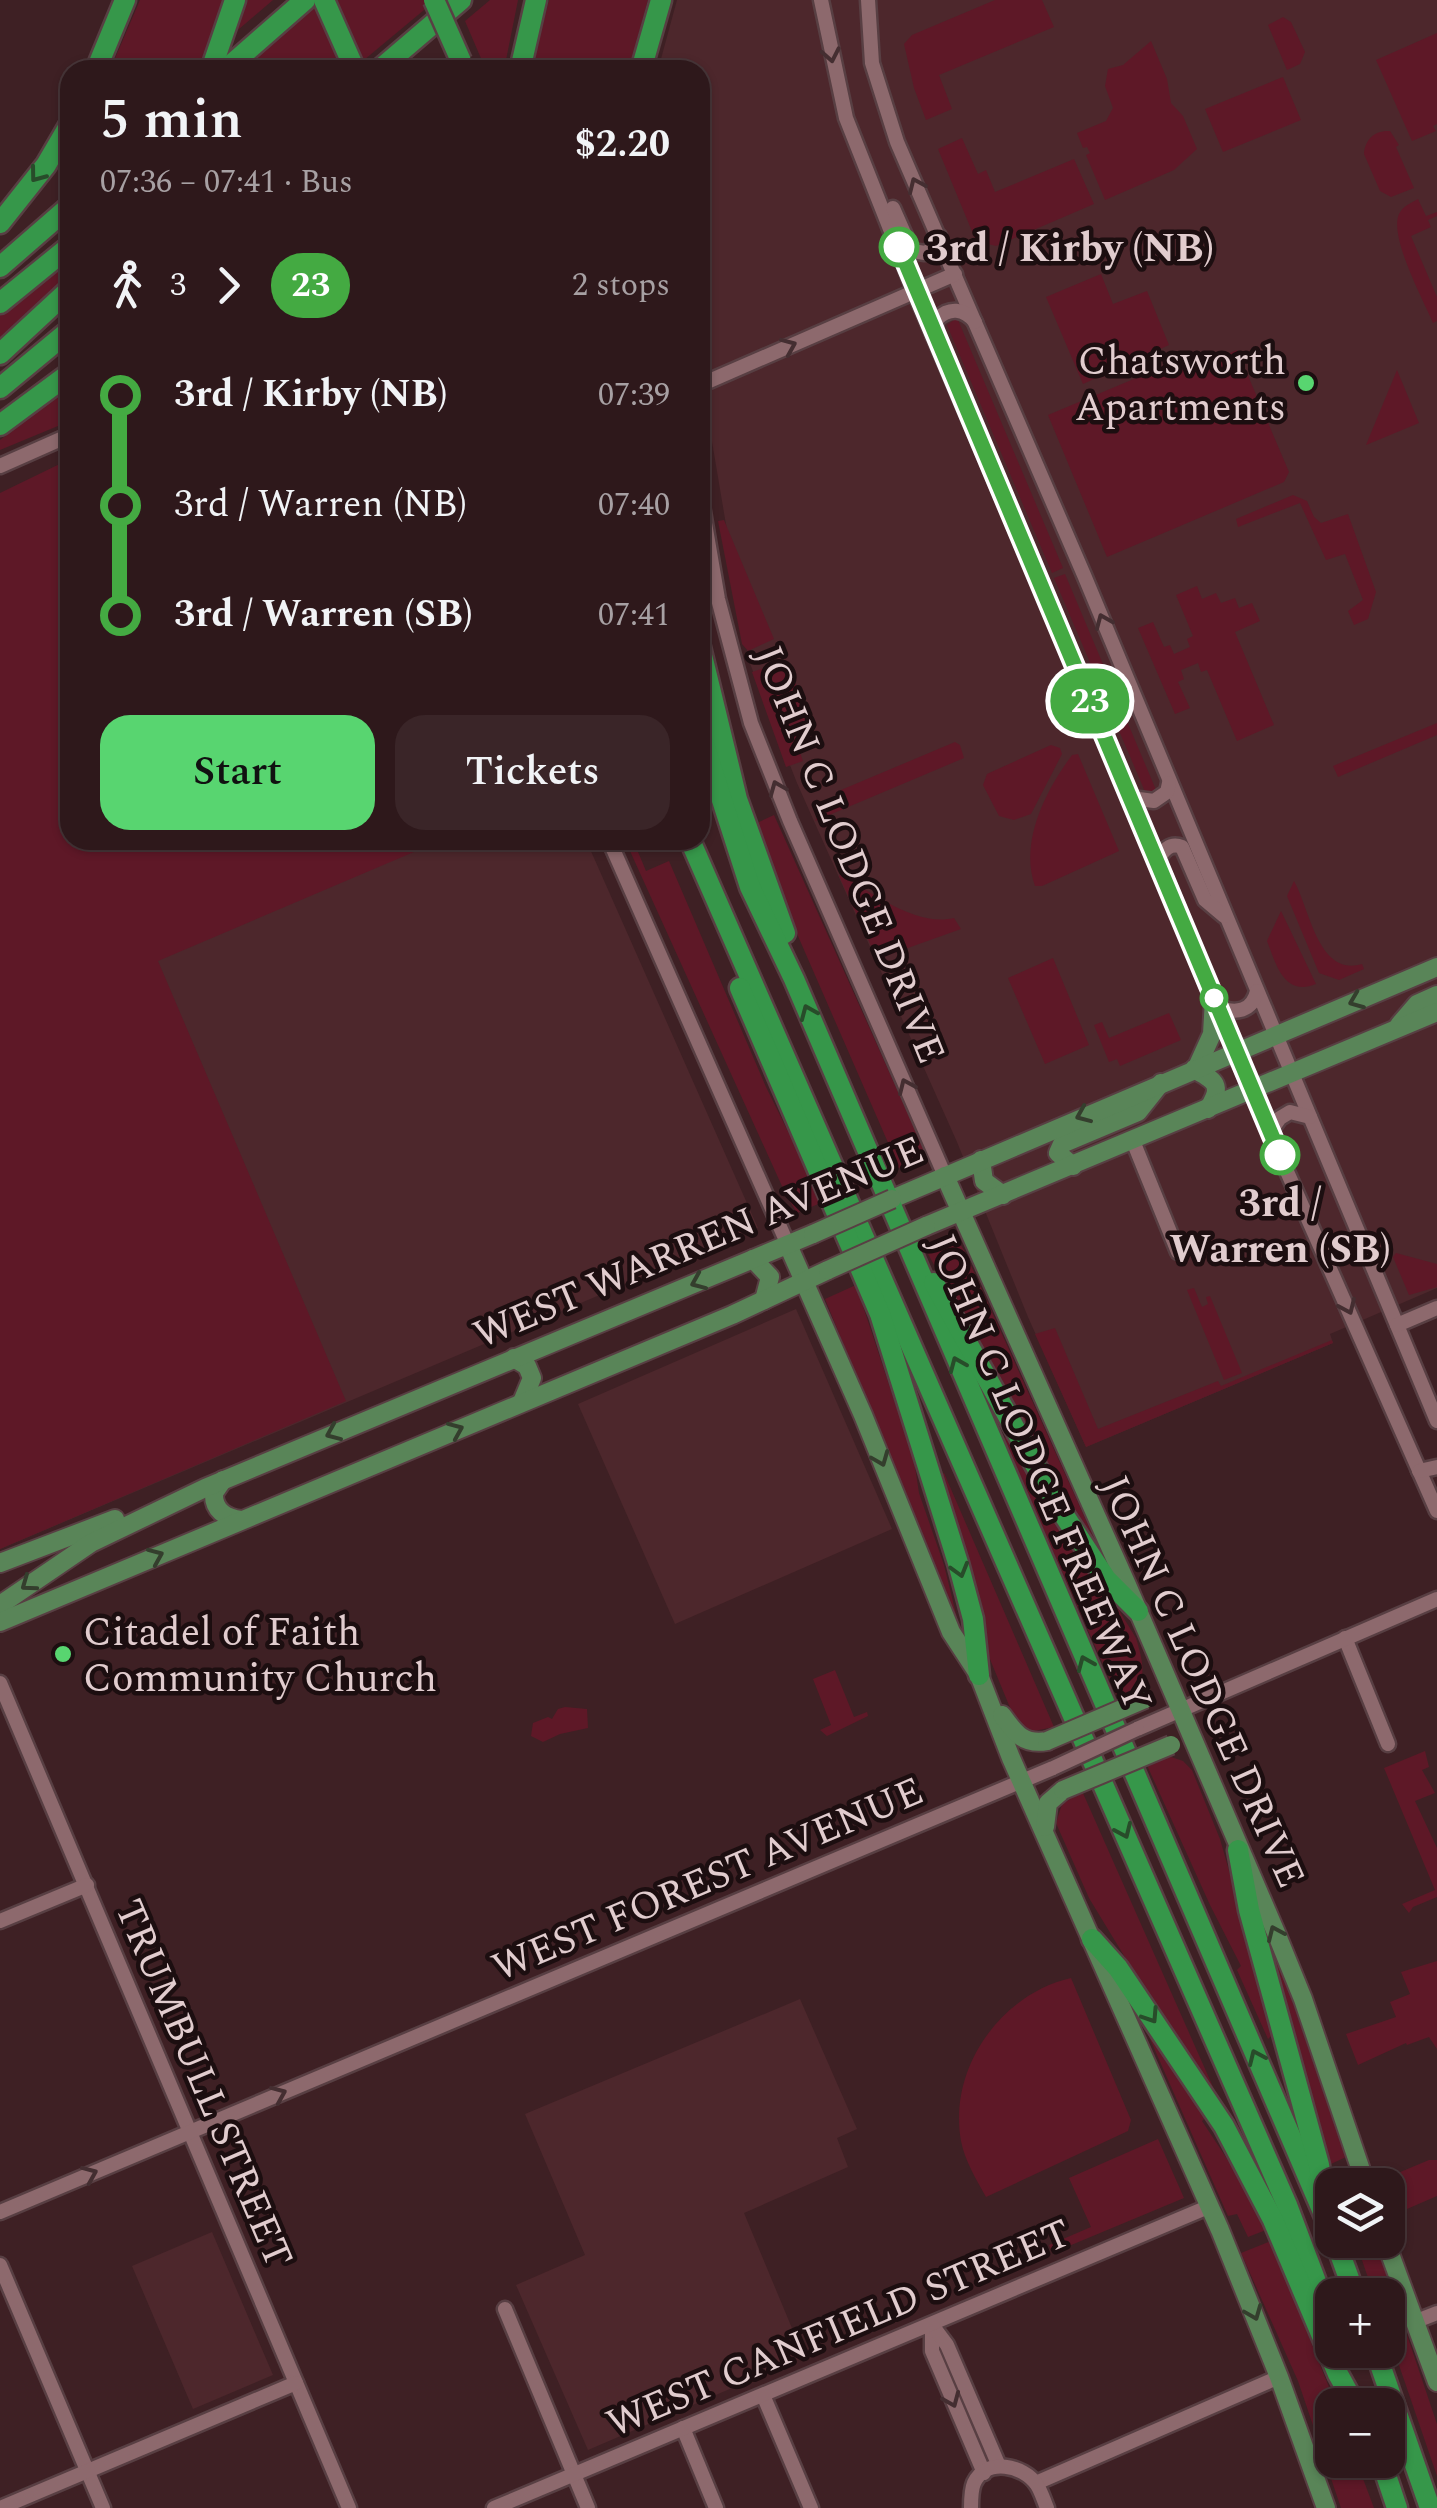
<!DOCTYPE html>
<html lang="en">
<head>
<meta charset="utf-8">
<style>
	:root { --surface:#2e181b; --page:#3a2528; --text:#f1f3f6; --muted:#a7a0a3; --line:#49373a; --accent:#58d570 }
	body { margin:0; font-family:Spectral,serif; background:var(--page); color:var(--text); height:100vh; display:flex; flex-direction:column; font-size:38px; white-space:nowrap }
	* { box-sizing:border-box; margin:0 }
	p { font-size:32px; color:var(--muted) }
	.icon { flex:none; width:55px; height:55px; fill:none; stroke:currentColor; stroke-width:2; stroke-linecap:round; stroke-linejoin:round }
	.map { position:relative; flex:1; overflow:hidden }
	.sheet { position:absolute; left:60px; top:60px; width:650px; height:790px; display:flex; flex-direction:column; background:var(--surface); border-radius:30px; box-shadow:0 2px 8px #0004,0 0 0 2px var(--line) }
	.sheet>* { flex:none }
	.badge { padding:0 20px; border-radius:32px; font-size:35px; line-height:65px }
	.buttons { position:absolute; left:1315px; top:2168px; display:grid; gap:20px }
	.buttons a { display:grid; place-items:center; width:90px; height:90px; border-radius:20px; background:var(--surface); box-shadow:0 2px 8px #0004,0 0 0 2px var(--line); font-size:50px }
	.map>.badge { position:absolute; translate:-50% -50%; box-shadow:0 0 0 5px #fff }
	.legs { display:flex; align-items:center; gap:15px; height:110px; padding:0 40px; font-size:32px }
	.legs p { margin-inline-start:auto }
	.summary { display:flex; align-items:center; justify-content:space-between; height:170px; padding:0 40px }
	h1 { font-size:55px; font-weight:600; line-height:75px }
	.primary-button { display:flex; gap:20px; margin-top:auto; padding:20px 40px }
	.primary-button a { flex:1; height:115px; border-radius:30px; background:var(--accent); color:#111; font-size:40px; font-weight:600; line-height:115px; text-align:center }
	.primary-button a+a { background:var(--page); color:var(--text) }
	ul { padding:0 40px; list-style:none }
	li { display:flex; align-items:center; gap:35px; height:110px; font-size:38px }
	li i { display:grid; place-items:center; width:15px; height:100%; margin:0 12px; background:currentColor }
	li i::after { content:''; width:25px; height:25px; margin:-12px; border:8px solid; border-radius:50%; background:var(--surface) }
	li p { margin-inline-start:auto }
	li:first-child i { background:linear-gradient(#0000 50%,currentColor 0) }
	li:last-child i { background:linear-gradient(currentColor 50%,#0000 0) }
	.map>svg:first-child { display:block }
	.built { fill:#4d272c }
	.green { fill:#5e1827 }
	.lines { fill:none; stroke-linecap:round; stroke-linejoin:round }
	.minor-casing { stroke:#583f43; stroke-width:19 }
	.major-casing { stroke:#583f43; stroke-width:22 }
	.highway-casing { stroke:#583f43; stroke-width:25 }
	.minor { stroke:#8d696d; stroke-width:14 }
	.major { stroke:#598558; stroke-width:18 }
	.highway { stroke:#36974a; stroke-width:20 }
	.minor-bridge-casing { stroke:#583f43; stroke-width:19; stroke-linecap:butt }
	.major-bridge-casing { stroke:#583f43; stroke-width:22; stroke-linecap:butt }
	.highway-bridge-casing { stroke:#583f43; stroke-width:25; stroke-linecap:butt }
	.minor-bridge { stroke:#8d696d; stroke-width:14 }
	.major-bridge { stroke:#598558; stroke-width:18 }
	.highway-bridge { stroke:#36974a; stroke-width:20 }
	.oneway { stroke:#442e31 }
	.oneway2 { stroke:#284c2a }
	.oneway3 { stroke:#343e2d }
	.line-1-casing { stroke:#fff; stroke-width:22 }
	.line-1 { stroke:#44aa42; stroke-width:15 }
	.stop-1-dot { fill:#fff; stroke:#44aa42; stroke-width:5 }
	.poi-dot { fill:#58d570; stroke:#1c0e10; stroke-width:4 }
	.labels { text-anchor:middle; stroke-width:9; stroke-linejoin:round; paint-order:stroke }
	.stop-label { font-size:40px; font-weight:bold; fill:#e1ccce; stroke:#1c0e10; text-anchor:start }
	.poi-label { font-size:40px; fill:#e1ccce; stroke:#1c0e10; text-anchor:end }
	.street-label { font-size:40px; fill:#e1ccce; stroke:#1c0e10 }
</style>
</head>
<body>
<div class="map">
<svg width="1437" height="2508" viewBox="0 0 1437 2508">
	<rect width="100%" height="100%" fill="#3e2024"/>
	<g class="built">
		<polygon points="677,0 1437,0 1437,1288 1330,1334 1333,1343 1086,1447 1028,1317 957,1142 797,783 749,661 706,406 700,396 700,70 658,70"/>
		<polygon points="0,493 70,840 586,840 758,1228 0,1549"/>
		<polygon points="796,1309 892,1529 675,1624 578,1404"/>
		<polygon points="800,1999 857,2129 837,2138 848,2167 744,2213 804,2357 588,2450 516,2285 585,2255 525,2114"/>
		<polygon points="212,2232 273,2375 193,2409 132,2266"/>
	</g>
	<g class="green">
		<polygon points="140,0 273,0 191,70 110,70"/>
		<polygon points="321,0 436,0 352,70 237,70"/>
		<polygon points="490,0 518,0 504,70 486,70 465,21"/>
		<polygon points="549,0 648,0 629,70 531,70"/>
		<polygon points="995,0 1042,0 1054,27 939,75 952,109 926,120 914,88 904,44 912,35"/>
		<polygon points="1283,17 1291,22 1305,52 1300,64 1287,70 1268,25"/>
		<polygon points="1437,33 1437,124 1433,126 1436,131 1412,141 1376,60"/>
		<polygon points="1151,41 1167,79 1171,103 1183,116 1197,149 1174,170 1105,200 1086,155 1090,153 1087,147 1083,148 1077,133 1106,121 1113,108 1105,86 1108,69 1123,65"/>
		<polygon points="1283,77 1301,120 1223,152 1205,109"/>
		<path d="M1390,131L1399,145L1396,147L1414,188L1391,197L1380,191L1364,154C1365,139 1375,130 1390,131Z"/>
		<polygon points="962,138 978,174 986,170 995,192 1074,159 1094,204 996,246 976,241 938,149"/>
		<path d="M1418,199L1426,216L1437,212V216L1428,220L1431,227L1411,236L1437,297V321L1433,323C1423,299 1389,237 1399,214C1403,206 1411,203 1418,199Z"/>
		<polygon points="63,266 70,277 0,345 0,315"/>
		<polygon points="1101,274 1113,304 1147,291 1169,345 1083,384 1046,297"/>
		<polygon points="954,320 958,320 1063,568 1052,573 947,325"/>
		<polygon points="1237,350 1289,472 1284,482 1107,557 1048,415 1172,363 1187,371"/>
		<polygon points="1397,370 1419,423 1366,445"/>
		<polygon points="70,386 70,421 0,450 0,440"/>
		<polygon points="70,459 70,840 442,840 158,961 346,1401 0,1549 0,493"/>
		<polygon points="1293,495 1307,501 1314,517 1321,523 1348,514 1376,592 1368,619 1354,625 1348,611 1363,600 1345,554 1326,560 1300,503 1238,527 1236,519"/>
		<polygon points="724,520 774,639 748,651 742,644 718,521"/>
		<polygon points="1065,574 1156,790 1153,795 1146,794 1054,578"/>
		<polygon points="1197,586 1202,599 1216,593 1221,603 1235,598 1239,608 1252,603 1260,621 1235,632 1274,725 1237,741 1207,670 1201,672 1198,663 1181,670 1184,679 1178,682 1190,708 1175,714 1138,628 1153,622 1164,647 1170,645 1174,654 1190,647 1187,639 1193,636 1176,595"/>
		<polygon points="786,661 812,722 799,728 804,741 797,744 803,761 786,767 752,672"/>
		<polygon points="1437,723 1437,735 1338,777 1333,766"/>
		<polygon points="955,742 960,745 964,758 815,821 825,803 843,795 841,790"/>
		<polygon points="1051,745 1060,748 1062,754 1031,814 1014,820 999,816 983,785 987,774"/>
		<path d="M1078,754L1119,851L1042,886H1035C1019,842 1046,790 1072,755Z"/>
		<polygon points="774,815 926,1154 895,1170 893,1154 791,920 759,829 759,822"/>
		<polygon points="625,840 633,840 646,871 669,861 766,1087 823,1202 797,1213 786,1195"/>
		<path d="M841,874C872,893 916,927 954,918L961,929L877,959L839,876Z"/>
		<path d="M1294,881C1310,909 1318,977 1362,964L1364,969L1339,980L1319,973L1287,896Z"/>
		<path d="M1281,911L1316,984C1284,997 1276,964 1267,941Z"/>
		<polygon points="1053,958 1089,1045 1045,1064 1008,978"/>
		<polygon points="1169,1013 1181,1040 1120,1066 1117,1059 1109,1062 1094,1025 1102,1022 1109,1038"/>
		<polygon points="954,1243 960,1244 964,1250 1104,1560 1102,1564 1016,1414 1020,1411 1008,1397 928,1254"/>
		<polygon points="1396,1253 1437,1264 1437,1287 1409,1295 1393,1257"/>
		<polygon points="856,1285 914,1460 919,1493 944,1565 960,1630 825,1299"/>
		<polygon points="1194,1288 1202,1307 1208,1304 1206,1297 1210,1296 1242,1373 1224,1380 1187,1290"/>
		<polygon points="1055,1328 1098,1429 1218,1381 1221,1386 1332,1340 1333,1343 1086,1447 1035,1334"/>
		<path d="M1011,1435L1136,1638C1144,1665 1150,1688 1119,1700L1003,1439Z"/>
		<polygon points="944,1473 1054,1727 1029,1732 1016,1722 987,1652 939,1475"/>
		<polygon points="835,1670 854,1717 867,1712 868,1716 827,1736 820,1730 831,1725 813,1679"/>
		<polygon points="565,1707 587,1709 588,1728 560,1734 543,1742 531,1736 533,1723 548,1717 552,1719 558,1709"/>
		<polygon points="1425,1751 1429,1767 1422,1770 1435,1793 1415,1801 1437,1848 1437,1897 1413,1907 1409,1913 1402,1904 1435,1890 1384,1768"/>
		<polygon points="1171,1757 1183,1761 1192,1770 1220,1839 1275,2032 1268,2039 1237,1970 1241,1966 1210,1905 1146,1763"/>
		<polygon points="1082,1791 1221,2105 1216,2107 1089,1898 1056,1823 1062,1804"/>
		<polygon points="1264,1929 1291,1997 1346,2157 1331,2164"/>
		<polygon points="1437,1961 1437,2049 1429,2037 1407,2045 1406,2043 1358,2065 1346,2034 1396,2017 1390,2002 1410,1994 1401,1972"/>
		<path d="M1071,1978L1131,2120L1128,2131L986,2197C976,2179 965,2161 961,2141C948,2068 1001,1994 1071,1978Z"/>
		<polygon points="1139,2014 1205,2118 1202,2121 1237,2174 1266,2230 1248,2237 1237,2214 1228,2216"/>
		<polygon points="1158,2139 1184,2198 1052,2253 1049,2245 1091,2227 1069,2178"/>
		<polygon points="1429,2160 1437,2160 1437,2196 1407,2209 1403,2197 1407,2195 1398,2173"/>
		<polygon points="1355,2240 1375,2240 1437,2424 1437,2476 1388,2333 1388,2295 1374,2295"/>
		<polygon points="1271,2241 1336,2405 1332,2405 1332,2460 1356,2460 1374,2508 1341,2508 1298,2381 1241,2253"/>
	</g>
	<g class="lines">
		<defs>
			<g id="minor">
				<polyline points="821,0 846,118 915,292 1158,861 1251,1090 1437,1511"/>
				<polyline points="868,0 872,63 897,142 1084,575 1437,1421"/>
				<polyline points="893,208 912,251 925,253 932,249 939,236"/>
				<path d="M933,335L937,319C949,307 964,308 975,322"/>
				<polyline points="700,385 955,274"/>
				<polyline points="0,466 70,435"/>
				<polyline points="700,494 718,599 751,723 790,821 945,1176"/>
				<polyline points="1131,798 1154,801 1167,792 1169,783"/>
				<polyline points="609,840 788,1245"/>
				<path d="M1158,861C1162,851 1170,842 1182,847L1205,900L1224,916"/>
				<path d="M1217,1007C1236,1014 1252,1012 1257,991"/>
				<polyline points="1270,1132 1280,1118 1290,1112 1310,1117"/>
				<polyline points="1133,1141 1178,1252"/>
				<polyline points="1397,1325 1437,1308"/>
				<polyline points="1419,1471 1437,1467"/>
				<polyline points="1345,1638 1388,1744"/>
				<polyline points="0,1683 349,2508"/>
				<polyline points="1137,1729 1437,1599"/>
				<polyline points="0,1921 87,1885"/>
				<polyline points="0,2212 1053,1768"/>
				<polyline points="0,2265 103,2508"/>
				<polyline points="505,2309 588,2508"/>
				<polyline points="1414,2322 1437,2313"/>
				<polyline points="932,2325 932,2351 984,2473"/>
				<polyline points="932,2325 947,2345 999,2466"/>
				<polyline points="763,2395 811,2508"/>
				<polyline points="683,2428 716,2508"/>
				<polyline points="1036,2483 1279,2377"/>
				<polyline points="0,2508 296,2383"/>
				<polyline points="494,2508 1208,2207"/>
				<path d="M971,2508C971,2501 971,2490 974,2483C986,2457 1024,2465 1037,2485C1041,2491 1044,2501 1047,2508"/>
			</g>
			<g id="major">
				<polyline points="1399,1025 1417,1004 1437,995"/>
				<polyline points="1197,1067 1212,1034 1214,999"/>
				<path d="M1194,1069C1216,1081 1223,1085 1208,1109"/>
				<polyline points="981,1160 984,1181 1003,1195"/>
				<polyline points="1073,1166 1058,1153 1062,1144 1138,1112 1161,1083"/>
				<polyline points="945,1176 1127,1585 1277,1935 1303,1999 1366,2185"/>
				<polyline points="892,1199 1437,967"/>
				<polyline points="926,1226 1437,1012"/>
				<polyline points="788,1245 863,1415 951,1632 979,1675 1011,1758 1220,2230 1279,2377 1326,2508"/>
				<polyline points="753,1259 770,1277 764,1300"/>
				<polyline points="514,1358 527,1366 532,1378 522,1402"/>
				<path d="M223,1480L214,1493C213,1510 225,1518 241,1520"/>
				<polyline points="0,1563 115,1519"/>
				<polyline points="0,1605 91,1543 205,1488 813,1234"/>
				<polyline points="0,1622 732,1315 828,1270"/>
				<path d="M1002,1715C1015,1733 1023,1745 1047,1741"/>
				<polyline points="1045,1827 1048,1803 1063,1790"/>
				<polyline points="1385,2240 1437,2382"/>
			</g>
			<g id="highway">
				<polyline points="324,0 355,70"/>
				<polyline points="96,70 125,0"/>
				<polyline points="211,70 235,0"/>
				<polyline points="225,70 305,0"/>
				<polyline points="379,70 461,0"/>
				<polyline points="520,70 536,0"/>
				<polyline points="641,70 661,0"/>
				<polyline points="0,223 46,165 70,124"/>
				<polyline points="0,267 70,206"/>
				<polyline points="0,303 70,246"/>
				<polyline points="0,354 70,289"/>
				<polyline points="0,388 70,330"/>
				<polyline points="0,425 70,373"/>
				<polyline points="700,647 737,799 785,933"/>
				<polyline points="700,732 750,887 794,979 1332,2233"/>
				<polyline points="690,840 1287,2205 1332,2324"/>
				<polyline points="740,988 880,1314 958,1563 973,1619 979,1675"/>
				<polyline points="934,1283 1058,1506 1106,1579 1138,1611"/>
				<polyline points="1238,1850 1249,1910 1319,2165 1323,2192"/>
				<polyline points="1092,1939 1118,1968 1224,2126 1273,2220 1338,2374 1355,2405"/>
				<polyline points="1335,2240 1355,2295"/>
				<polyline points="1375,2350 1430,2508"/>
				<polyline points="1381,2460 1397,2508"/>
			</g>
		</defs>
		<use href="#minor" class="minor-casing"/>
		<use href="#major" class="major-casing"/>
		<use href="#highway" class="highway-casing"/>
		<use href="#minor" class="minor"/>
		<use href="#major" class="major"/>
		<use href="#highway" class="highway"/>
		<defs>
			<polyline id="minor-bridge" points="1053,1768 1137,1729"/>
			<g id="major-bridge">
				<polyline points="813,1234 892,1199"/>
				<polyline points="828,1270 926,1226"/>
				<polyline points="1047,1741 1145,1699"/>
				<polyline points="1063,1790 1171,1745"/>
			</g>
			<polyline id="highway-bridge" points="434,0 461,61"/>
		</defs>
		<use href="#minor-bridge" class="minor-bridge-casing"/>
		<use href="#major-bridge" class="major-bridge-casing"/>
		<use href="#highway-bridge" class="highway-bridge-casing"/>
		<use href="#minor-bridge" class="minor-bridge"/>
		<use href="#major-bridge" class="major-bridge"/>
		<use href="#highway-bridge" class="highway-bridge"/>
	</g>
	<defs><path id="oneway-chevron" d="M-2-3.5L2.5 0L-2 3.5" fill="none" stroke-width="1.6" stroke-linecap="round" stroke-linejoin="round" transform="scale(2.5)"/></defs>
	<g class="oneway">
		<use href="#oneway-chevron" transform="translate(831 55) rotate(79)"/>
		<use href="#oneway-chevron" transform="translate(916 185) rotate(-114)"/>
		<use href="#oneway-chevron" transform="translate(789 346) rotate(-23)"/>
		<use href="#oneway-chevron" transform="translate(1103 621) rotate(-113)"/>
		<use href="#oneway-chevron" transform="translate(777 788) rotate(-112)"/>
		<use href="#oneway-chevron" transform="translate(906 1086) rotate(-114)"/>
		<use href="#oneway-chevron" transform="translate(1348 1307) rotate(66)"/>
		<use href="#oneway-chevron" transform="translate(279 2094) rotate(-23)"/>
		<use href="#oneway-chevron" transform="translate(90 2174) rotate(-23)"/>
		<use href="#oneway-chevron" transform="translate(952 2400) rotate(67)"/>
	</g>
	<g class="oneway2">
		<use href="#oneway-chevron" transform="translate(37 175) rotate(127)"/>
		<use href="#oneway-chevron" transform="translate(808 1012) rotate(-113)"/>
		<use href="#oneway-chevron" transform="translate(957 1364) rotate(-113)"/>
		<use href="#oneway-chevron" transform="translate(960 1570) rotate(74)"/>
		<use href="#oneway-chevron" transform="translate(1085 1663) rotate(-113)"/>
		<use href="#oneway-chevron" transform="translate(1124 1831) rotate(66)"/>
		<use href="#oneway-chevron" transform="translate(1151 2016) rotate(57)"/>
		<use href="#oneway-chevron" transform="translate(1256 2057) rotate(-114)"/>
	</g>
	<g class="oneway3">
		<use href="#oneway-chevron" transform="translate(1356 1001) rotate(158)"/>
		<use href="#oneway-chevron" transform="translate(1083 1115) rotate(157)"/>
		<use href="#oneway-chevron" transform="translate(698 1282) rotate(157)"/>
		<use href="#oneway-chevron" transform="translate(456 1430) rotate(-23)"/>
		<use href="#oneway-chevron" transform="translate(333 1433) rotate(157)"/>
		<use href="#oneway-chevron" transform="translate(881 1459) rotate(68)"/>
		<use href="#oneway-chevron" transform="translate(156 1556) rotate(-23)"/>
		<use href="#oneway-chevron" transform="translate(28 1584) rotate(144)"/>
		<use href="#oneway-chevron" transform="translate(1275 1933) rotate(-114)"/>
		<use href="#oneway-chevron" transform="translate(1254 2313) rotate(68)"/>
	</g>
	<g class="lines">
		<defs>
			<polyline id="line-1" points="899,247 1280,1155"/>
		</defs>
		<use href="#line-1" class="line-1-casing"/>
		<use href="#line-1" class="line-1"/>
	</g>
	<g class="stop-1-dot">
		<circle cx="899" cy="247" r="18"/>
		<circle cx="1214" cy="998" r="12"/>
		<circle cx="1280" cy="1155" r="18"/>
	</g>
	<g class="poi-dot">
		<circle cx="1306" cy="383" r="10"/>
		<circle cx="63" cy="1654" r="10"/>
	</g>
	<g class="labels">
		<g class="stop-label">
			<text x="926" y="261">3rd / Kirby (NB)</text>
			<text x="1280" y="1216" text-anchor="middle">3rd /<tspan x="1280" dy="46">Warren (SB)</tspan></text>
		</g>
		<g class="poi-label">
			<text x="1286" y="374">Chatsworth<tspan x="1286" dy="46">Apartments</tspan></text>
			<text x="83" y="1645" text-anchor="start">Citadel of Faith<tspan x="83" dy="46">Community Church</tspan></text>
		</g>
		<g class="street-label">
			<text transform="translate(851 854) rotate(68)" y="14">JOHN C LODGE DRIVE</text>
			<text transform="translate(698 1241) rotate(-23)" y="14">WEST WARREN AVENUE</text>
			<text transform="translate(1041 1472) rotate(67)" y="14">JOHN C LODGE FREEWAY</text>
			<text transform="translate(1204 1681) rotate(66)" y="14">JOHN C LODGE DRIVE</text>
			<text transform="translate(707 1878) rotate(-23)" y="14">WEST FOREST AVENUE</text>
			<text transform="translate(205 2083) rotate(67)" y="14">TRUMBULL STREET</text>
			<text transform="translate(838 2327) rotate(-23)" y="14">WEST CANFIELD STREET</text>
		</g>
	</g>
</svg>
<div class="buttons">
<a><svg class="icon" aria-label="layers" viewBox="0 0 24 24"><path d="M12 4l9 5-9 5-9-5zM3 14l9 5 9-5"/></svg></a>
<a>+</a>
<a>−</a>
</div>
<b class="badge" style="left:1090px;top:701px;background:#44aa42;color:#fff">23</b>
<section class="sheet">
<div class="summary"><div><h1>5 min</h1><p>07:36 – 07:41 · Bus</p></div><b>$2.20</b></div>
<div class="legs"><svg class="icon" aria-label="walk" viewBox="0 0 24 24"><circle cx="13" cy="4" r="2"/><path d="M13 8l-2 6 4 7M11 14l-3 7M7 12l3-4h3l4 4"/></svg>3<svg class="icon" aria-label="forward" viewBox="0 0 24 24"><path d="M9 5l7 7-7 7"/></svg><b class="badge" style="background:#44aa42;color:#fff">23</b><p>2 stops</p></div>
<ul>
<li><i style="color:#44aa42"></i><b>3rd / Kirby (NB)</b><p>07:39</p></li>
<li><i style="color:#44aa42"></i><span>3rd / Warren (NB)</span><p>07:40</p></li>
<li><i style="color:#44aa42"></i><b>3rd / Warren (SB)</b><p>07:41</p></li>
</ul>
<div class="primary-button"><a>Start</a><a>Tickets</a></div>
</section>
</div>
</body>
</html>
